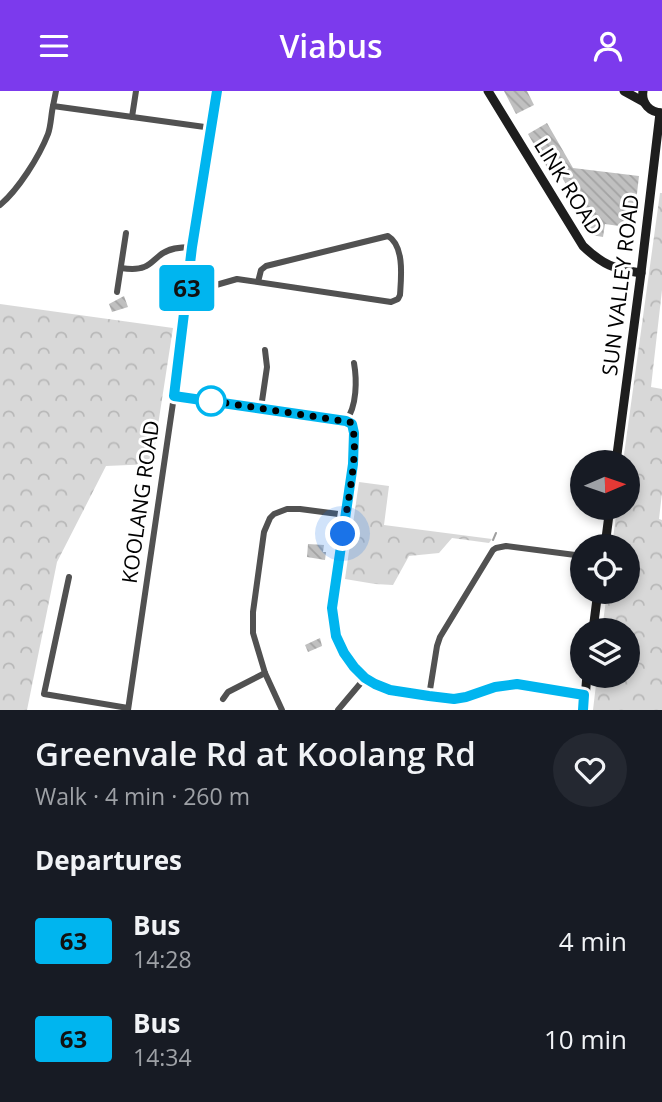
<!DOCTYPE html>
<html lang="en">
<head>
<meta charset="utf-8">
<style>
	:root { --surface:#171b24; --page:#242831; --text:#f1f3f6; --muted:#9ea1a6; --accent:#7c3aed }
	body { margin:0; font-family:"Open Sans",sans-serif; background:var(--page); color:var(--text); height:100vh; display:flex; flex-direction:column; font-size:26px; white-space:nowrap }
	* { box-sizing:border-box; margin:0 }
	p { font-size:23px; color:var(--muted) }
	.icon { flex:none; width:38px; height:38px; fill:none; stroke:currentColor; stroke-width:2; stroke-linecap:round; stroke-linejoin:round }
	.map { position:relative; height:619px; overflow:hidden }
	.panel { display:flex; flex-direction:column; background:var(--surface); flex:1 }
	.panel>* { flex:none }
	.badge { padding:0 14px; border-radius:5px; font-size:24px; line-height:46px }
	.needle { width:46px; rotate:88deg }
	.controls { position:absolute; left:570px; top:359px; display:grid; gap:14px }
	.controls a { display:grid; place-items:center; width:70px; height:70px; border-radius:50%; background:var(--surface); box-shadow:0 4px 10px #0003; font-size:35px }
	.you { position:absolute; width:35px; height:35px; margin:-18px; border:5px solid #fff; border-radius:50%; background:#1a73e8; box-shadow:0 0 0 10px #1a73e833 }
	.map>.badge { position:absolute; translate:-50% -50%; box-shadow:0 0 0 4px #fff }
	h2 { padding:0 35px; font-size:26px; line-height:63px }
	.round { display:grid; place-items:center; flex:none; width:74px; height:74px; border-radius:37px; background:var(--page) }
	.summary { display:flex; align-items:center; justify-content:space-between; height:119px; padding:0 35px }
	h1 { font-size:33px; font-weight:600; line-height:52px }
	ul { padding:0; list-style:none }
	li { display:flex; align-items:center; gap:21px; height:98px; padding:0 35px }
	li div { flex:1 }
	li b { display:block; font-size:26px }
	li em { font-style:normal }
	li .badge { min-width:77px; font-weight:700; text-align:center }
	header { display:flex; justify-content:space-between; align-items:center; height:91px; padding:0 35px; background:var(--accent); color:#fff; font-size:32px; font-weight:600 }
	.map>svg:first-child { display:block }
	.forest { fill:url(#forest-crowns) }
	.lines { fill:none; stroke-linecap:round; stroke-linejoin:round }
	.stream { stroke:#9f9f9f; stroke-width:2 }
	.building { fill:url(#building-back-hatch) }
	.street { stroke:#515151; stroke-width:6 }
	.secondary { stroke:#1e1e1e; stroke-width:9 }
	.line-casing { stroke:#fff; stroke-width:16 }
	.line { stroke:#00b5ef; stroke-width:10 }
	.walk { stroke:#000; stroke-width:7; stroke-dasharray:0 12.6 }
	.stop-dot { fill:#fff; stroke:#00b5ef; stroke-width:3.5 }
	.labels { text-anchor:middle; stroke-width:6; stroke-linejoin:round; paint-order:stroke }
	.street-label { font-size:21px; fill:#000; stroke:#fff }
</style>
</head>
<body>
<header><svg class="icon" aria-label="menu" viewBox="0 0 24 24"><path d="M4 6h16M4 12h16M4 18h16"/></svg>Viabus<svg class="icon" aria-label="person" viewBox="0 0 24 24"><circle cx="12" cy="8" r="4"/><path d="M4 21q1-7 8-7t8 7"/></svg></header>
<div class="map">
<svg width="662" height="619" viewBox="0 0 662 619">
	<defs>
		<pattern id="forest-crowns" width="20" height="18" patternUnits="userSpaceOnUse" patternTransform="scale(1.75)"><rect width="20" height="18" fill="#d8d8d8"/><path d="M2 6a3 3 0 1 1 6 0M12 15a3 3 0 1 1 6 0" fill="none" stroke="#b8b8b8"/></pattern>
		<pattern id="building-back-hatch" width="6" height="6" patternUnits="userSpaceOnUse" patternTransform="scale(1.75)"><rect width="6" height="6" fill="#c0c0c0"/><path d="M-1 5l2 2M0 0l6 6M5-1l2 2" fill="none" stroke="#a3a3a3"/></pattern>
	</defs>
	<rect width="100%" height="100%" fill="#fff"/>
	<g class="forest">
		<polygon points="660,102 662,102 662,199 651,296 662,298 662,402 659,428 662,429 662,619 593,619 597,585 628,584 628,539 602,539 607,501 628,500 628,455 612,455 617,417 628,416 628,371 623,371"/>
		<polygon points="0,213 173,237 152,373 106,375 57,471 27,619 0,619"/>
		<polygon points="359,391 389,395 384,434 492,448 489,452 452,447 439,462 409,465 393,494 375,493 345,488"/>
	</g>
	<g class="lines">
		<polyline class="stream" points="493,449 496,442"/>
	</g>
	<g class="building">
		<polygon points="504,0 527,0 534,14 516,23"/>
		<polygon points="547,32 573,77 639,85 633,137 605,133 603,146 592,144 589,139 590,131 582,130 585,104 571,102 556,76 549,80 528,43"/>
		<polygon points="124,205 128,216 112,221 109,213"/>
		<polygon points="308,453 324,454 323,461 326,461 325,469 307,466"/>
		<polygon points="320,547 322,555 308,561 305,554"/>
	</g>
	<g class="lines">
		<g class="street">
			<polyline points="56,0 53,15 212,37"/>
			<polyline points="132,26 136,0"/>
			<path d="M0,114C18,99 39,66 48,43C51,35 51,24 53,15"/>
			<path d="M121,177C128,178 137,179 144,176C150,174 154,169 159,165C168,157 180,156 192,156"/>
			<path d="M189,185L200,194L209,196L237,188L391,211L398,208L400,204C401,188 405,155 388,145L266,175L261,179L258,191"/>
			<polyline points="117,201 126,142"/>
			<path d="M174,305L346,330L352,333L354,342L353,373L332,518C334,554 353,588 390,599C400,601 411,602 421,604C432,605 443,608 453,608C472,608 487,596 504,594C527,591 561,600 584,604"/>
			<polyline points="261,317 267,276 265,259"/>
			<path d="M346,330C357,315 357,289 354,272"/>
			<polyline points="69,486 44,603 128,617"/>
			<polyline points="429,605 437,555 440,546 493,459 496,457 506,455 583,465"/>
			<polyline points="223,608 228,601 265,582"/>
			<polyline points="128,619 174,305 192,156 217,0"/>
			<polyline points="282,619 265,582 253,542 253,521 264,441 270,427 274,423 287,418 300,418 346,424"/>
			<polyline points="338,619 365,587"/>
		</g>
		<g class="secondary">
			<path d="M488,0L583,155C603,174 614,178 641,182"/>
			<polyline points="624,0 644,11"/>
			<path d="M643,0C641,13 650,21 662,22"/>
			<polyline points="616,371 641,182 660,22"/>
			<polyline points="605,455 610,416"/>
			<polyline points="593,539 598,500"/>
			<polyline points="584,619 587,584"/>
		</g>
	</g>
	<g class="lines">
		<defs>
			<polyline id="line" points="217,0 192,156 174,305 346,330 352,333 354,342 353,373 332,517 336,545 344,562 354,576 365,587 375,593 390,599 429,605 454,608 466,606 495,596 517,593 584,604 583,619"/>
		</defs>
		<use href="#line" class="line-casing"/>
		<use href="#line" class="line"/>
		<path class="walk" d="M211,310L206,309L350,331C362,350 346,418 343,443"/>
	</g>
	<circle class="stop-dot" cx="211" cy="310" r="14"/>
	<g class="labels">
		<g class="street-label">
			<text transform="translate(568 96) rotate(58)" y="7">LINK ROAD</text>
			<text transform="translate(621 194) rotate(-83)" y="7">SUN VALLEY ROAD</text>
			<text transform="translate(141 411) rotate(-82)" y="7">KOOLANG ROAD</text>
		</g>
	</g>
</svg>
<div class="controls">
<a><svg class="needle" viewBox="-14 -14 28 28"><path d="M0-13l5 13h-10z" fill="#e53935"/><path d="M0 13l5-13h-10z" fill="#9ea1a6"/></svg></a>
<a><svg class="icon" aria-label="locate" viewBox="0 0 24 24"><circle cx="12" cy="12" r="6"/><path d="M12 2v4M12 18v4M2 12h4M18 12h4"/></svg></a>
<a><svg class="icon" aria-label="layers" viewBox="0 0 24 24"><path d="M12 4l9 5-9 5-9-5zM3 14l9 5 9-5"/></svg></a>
</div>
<div class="you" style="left:343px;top:443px"></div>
<b class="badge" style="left:187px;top:197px;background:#00b5ef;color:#111">63</b>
</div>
<section class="panel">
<div class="summary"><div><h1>Greenvale Rd at Koolang Rd</h1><p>Walk · 4 min · 260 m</p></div><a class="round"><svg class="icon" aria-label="heart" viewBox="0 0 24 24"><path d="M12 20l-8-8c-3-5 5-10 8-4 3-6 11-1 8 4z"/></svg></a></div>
<h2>Departures</h2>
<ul>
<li><span class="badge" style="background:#00b5ef;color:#111">63</span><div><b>Bus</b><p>14:28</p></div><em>4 min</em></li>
<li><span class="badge" style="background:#00b5ef;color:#111">63</span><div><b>Bus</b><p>14:34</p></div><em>10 min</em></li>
</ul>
</section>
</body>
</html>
